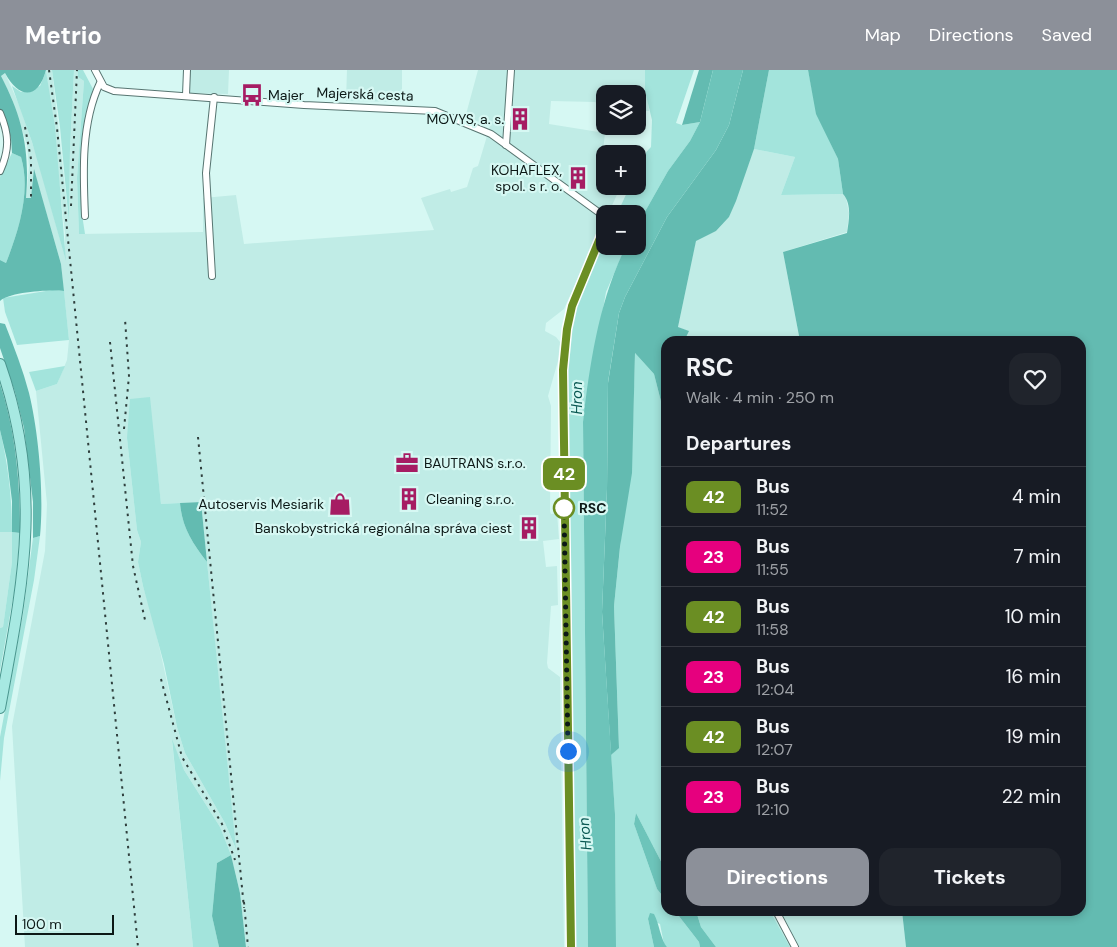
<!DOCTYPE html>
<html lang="en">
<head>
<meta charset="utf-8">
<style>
	:root { --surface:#171b24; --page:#20242c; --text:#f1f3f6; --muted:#9ea1a6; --line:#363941; --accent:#8c9099 }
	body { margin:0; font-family:"DM Sans",sans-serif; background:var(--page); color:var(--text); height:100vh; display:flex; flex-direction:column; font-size:19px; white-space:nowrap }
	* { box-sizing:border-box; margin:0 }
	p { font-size:16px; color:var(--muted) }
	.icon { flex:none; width:28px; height:28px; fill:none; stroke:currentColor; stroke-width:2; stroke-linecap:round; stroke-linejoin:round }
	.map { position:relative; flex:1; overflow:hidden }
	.drawer { position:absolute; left:661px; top:266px; width:425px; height:580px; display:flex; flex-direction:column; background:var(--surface); border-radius:15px; box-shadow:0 2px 8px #0003 }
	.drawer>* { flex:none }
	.badge { padding:0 10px; border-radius:8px; font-size:18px; line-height:32px }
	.controls { position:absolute; left:596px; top:15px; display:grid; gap:10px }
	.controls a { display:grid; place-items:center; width:50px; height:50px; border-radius:10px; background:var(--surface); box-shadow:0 2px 8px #0003; font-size:25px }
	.scale { position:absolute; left:15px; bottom:12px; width:99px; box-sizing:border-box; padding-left:5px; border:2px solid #0c1816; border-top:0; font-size:14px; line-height:18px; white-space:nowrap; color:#0c1816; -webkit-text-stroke:4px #d6f8f3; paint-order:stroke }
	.you { position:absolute; width:25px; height:25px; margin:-12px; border:4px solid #fff; border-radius:50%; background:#1a73e8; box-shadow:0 0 0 8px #1a73e833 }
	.map>.badge { position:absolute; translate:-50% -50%; box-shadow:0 0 0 2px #fff }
	h2 { padding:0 25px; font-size:19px; line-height:45px }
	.round { display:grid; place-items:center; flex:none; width:52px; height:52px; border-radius:15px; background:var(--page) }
	.overview { display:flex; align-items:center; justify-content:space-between; height:85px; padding:0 25px }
	h1 { font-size:24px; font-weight:800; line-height:38px }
	.button { display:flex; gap:10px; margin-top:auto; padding:10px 25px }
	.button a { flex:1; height:58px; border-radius:15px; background:var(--accent); color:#fff; font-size:20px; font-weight:800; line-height:58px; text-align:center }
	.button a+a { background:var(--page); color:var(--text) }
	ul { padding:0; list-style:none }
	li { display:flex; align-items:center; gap:15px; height:60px; padding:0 25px; border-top:1px solid var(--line) }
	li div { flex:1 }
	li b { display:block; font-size:19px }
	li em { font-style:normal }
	li .badge { min-width:55px; font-weight:700; text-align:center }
	header { display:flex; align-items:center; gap:30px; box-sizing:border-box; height:70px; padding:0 25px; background:var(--accent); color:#fff }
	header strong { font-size:24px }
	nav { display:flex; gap:28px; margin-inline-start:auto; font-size:18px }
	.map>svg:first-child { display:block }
	.built { fill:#c0ece6; fill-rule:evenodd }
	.green { fill:#a3e4dc }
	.forest { fill:#63bbb1 }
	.water { fill:#6dc4ba }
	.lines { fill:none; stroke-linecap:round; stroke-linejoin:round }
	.street-casing { stroke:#577571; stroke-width:8 }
	.primary-casing { stroke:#4a968e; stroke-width:12 }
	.street { stroke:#fff; stroke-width:6 }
	.primary { stroke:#a7e9e2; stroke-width:10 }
	.rail { stroke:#2f3f3d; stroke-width:2; stroke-dasharray:2.5 5; stroke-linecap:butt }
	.line-casing { stroke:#fff; stroke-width:11 }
	.line { stroke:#6b8e23; stroke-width:8 }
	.walk { stroke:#0c1816; stroke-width:5; stroke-dasharray:0 9 }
	.stop-dot { fill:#fff; stroke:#6b8e23; stroke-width:2.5 }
	.labels { text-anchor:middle; stroke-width:4.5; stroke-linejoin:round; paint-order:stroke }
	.street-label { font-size:14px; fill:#0c1816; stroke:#d6f8f3 }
	.poi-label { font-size:14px; fill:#0c1816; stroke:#d6f8f3; text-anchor:end }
	.stop-label { font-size:14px; font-weight:bold; fill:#0c1816; stroke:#d6f8f3; text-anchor:start }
	.water-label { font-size:15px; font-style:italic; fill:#085751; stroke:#d6f8f3 }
</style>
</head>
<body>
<header>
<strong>Metrio</strong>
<nav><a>Map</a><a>Directions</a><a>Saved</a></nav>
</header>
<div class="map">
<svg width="1117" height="877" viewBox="0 0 1117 877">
	<rect width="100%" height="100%" fill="#d6f8f3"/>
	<g class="built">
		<path d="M46,0H52L69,153L70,78L74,0H78V7L84,11L77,108L79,164L203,162V128L236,125L244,174L434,160L421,128L450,119L451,122L467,117L473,98L478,96L490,56L465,48L478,0H645L649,41H638V24H605V37L595,32L551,31L549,54L605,63L601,100H605V116H621L608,144H605V149L564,239L546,253L545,261L556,267L560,272L558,291L548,326L551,336L550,441L551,444L557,443L559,469L543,471L546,497L557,496L558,535L551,536L547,593L548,598L560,607L564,877H246L240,823L231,785L220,757L184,700L172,671L193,877H25L12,656L45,481L47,434L36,321L57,314L67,290L69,270L61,194L34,101L32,129L26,128L29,97L27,75L12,29L1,6L5,3L20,37L37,87L65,187V163ZM149,327L161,434L201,432L235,777L225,753L185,683L177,657L153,549L143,516L138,492L141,472L137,460L127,368Z"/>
		<polygon points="184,0 229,0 228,24 183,23"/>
		<polygon points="347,0 402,0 402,32 346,31"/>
		<polygon points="754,79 795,87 781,125 843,124 846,128 849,143 847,162 783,182 800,271 684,271 688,261 678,257 696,170 716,161 729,147"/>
		<polygon points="0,462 12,462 12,492 3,557 0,558"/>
		<polygon points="770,841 902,841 906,877 790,877"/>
	</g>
	<g class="green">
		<polygon points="52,0 74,0 70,78 69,153 60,57"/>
		<polygon points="78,0 83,0 93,19 82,87 81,138 85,164 79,164 77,108 84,11 78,7"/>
		<path d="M645,0H694L676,53L682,55L700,52L690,71L668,101L638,154V144H617L630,116H638C638,101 639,88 651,77L652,50L645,21Z"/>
		<polygon points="769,0 808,0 817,44 838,89 843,124 781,125 795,87 754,79"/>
		<polygon points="46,1 55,57 66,191 32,72 12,16 21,22 40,16"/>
		<path d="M12,83L21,87C31,121 19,160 6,193L0,190V107Z"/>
		<polygon points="605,171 605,176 626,176 606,222 583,352 588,877 575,877 567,404 569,369 565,313 570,263 578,230"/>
		<polygon points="52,220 64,221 69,270 17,275 5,242 3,228"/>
		<polygon points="635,283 654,304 666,351 666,801 636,743 634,754 657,819 666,830 666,841 675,841 699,872 700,877 667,877 664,874 660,854 648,849 654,877 616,877 615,744 611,685 619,677 614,536 633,352"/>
		<polygon points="65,296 57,314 36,321 29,302"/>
		<path d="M150,327L161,434L180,433C182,457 192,473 207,492L236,779L225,753L185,683L177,657L164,594L143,516L138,492L141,472L137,460L127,368L130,329Z"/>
		<path d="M0,360C8,394 12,427 12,462L20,463L15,517L0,601V558L3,557L12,492V462H0Z"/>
		<polygon points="40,466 34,510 4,668 0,711 0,667 23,544 33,468"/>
		<polygon points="172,669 184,700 220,757 231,785 217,793 212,846 219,877 193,877"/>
		<polygon points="696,841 770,841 790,877 716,877 701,857"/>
	</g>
	<g class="forest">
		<path d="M0,0H46C38,30 19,29 5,3L1,6C23,48 30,81 26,128H31L34,99L61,194L64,221C51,219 8,222 0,231V190L6,193C19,160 31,121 21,87L12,83L11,68L0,39Z"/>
		<polygon points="699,0 713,0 700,52 682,55"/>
		<polygon points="743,0 769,0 754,79 736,131 729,147 716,161 696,171 678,257 689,261 684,271 666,271 666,351 654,304 635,283 632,403 620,477 614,536 619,678 611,685 602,542 607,419 608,313 619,243 625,227 667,147 716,80 729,55"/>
		<path d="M808,0H1117V877H906L902,841H1081V271H800L783,182L847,163C849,150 852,134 843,124L838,89L816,44Z"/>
		<path d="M0,253L5,254C14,277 23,300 29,323C39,364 44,425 40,466L33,468V432L24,358L15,322L0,278Z"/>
		<path d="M0,314C16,363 20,412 20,463L12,462V431L7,390L0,360Z"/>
		<path d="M201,432L207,492C192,473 182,457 180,433Z"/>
		<polygon points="231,785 240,823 246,877 219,877 212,846 217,793"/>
	</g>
	<g class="water">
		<path d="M713,0H743L729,55L716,80L667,147L625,227L619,243L608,312L607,419L602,542L615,744L616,877H588L583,352C590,292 599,231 626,176H638V154L668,101L690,71L700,52Z"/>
		<polygon points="636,743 666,801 666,830 657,819 634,754"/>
		<polygon points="675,841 696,841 701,857 716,877 700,877 699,872"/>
		<path d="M650,843L654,844C659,853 661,871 667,877H654L648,849Z"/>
	</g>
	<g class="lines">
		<defs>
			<g id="street">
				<polyline points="95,0 104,17 114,21 304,35 435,41 491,64 601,144 605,153"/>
				<polyline points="186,25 187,0"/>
				<path d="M0,43C9,64 10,79 0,101"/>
				<polyline points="506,75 511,0"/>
				<path d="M85,146C83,102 81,53 100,13"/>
				<polyline points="212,206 206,103 214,27"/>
				<polyline points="776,841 795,877"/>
				<polyline points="571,877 563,300 567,259 572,236 605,157"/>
			</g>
			<path id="primary" d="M0,294C44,419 23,513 0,638"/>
		</defs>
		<use href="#street" class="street-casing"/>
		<use href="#primary" class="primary-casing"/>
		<use href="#street" class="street"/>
		<use href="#primary" class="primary"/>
		<g class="rail">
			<polyline points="49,0 57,58 138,877"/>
			<polyline points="25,57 31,89 31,128"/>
			<polyline points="71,136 77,0"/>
			<polyline points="110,272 133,496 145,550"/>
			<polyline points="124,359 129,306 125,249"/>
			<polyline points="198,367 244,838"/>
			<polyline points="161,609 182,687 222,754 235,790"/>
			<polyline points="244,832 248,877"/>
		</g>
	</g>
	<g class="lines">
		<defs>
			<polyline id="line" points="571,877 563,300 567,259 572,236 605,156"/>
		</defs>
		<use href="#line" class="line-casing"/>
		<use href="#line" class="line"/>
		<polyline class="walk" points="564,438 568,681"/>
	</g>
	<defs>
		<symbol id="bus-bare" viewBox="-9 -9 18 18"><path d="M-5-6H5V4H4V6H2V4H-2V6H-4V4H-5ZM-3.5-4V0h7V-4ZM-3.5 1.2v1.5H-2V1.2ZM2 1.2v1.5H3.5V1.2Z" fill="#a61c63" stroke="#d6f8f3" stroke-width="2.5" paint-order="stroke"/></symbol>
		<symbol id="building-bare" viewBox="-9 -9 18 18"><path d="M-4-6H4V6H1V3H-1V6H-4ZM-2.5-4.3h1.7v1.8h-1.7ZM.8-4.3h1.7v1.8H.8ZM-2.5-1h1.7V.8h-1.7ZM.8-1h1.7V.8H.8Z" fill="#a61c63" stroke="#d6f8f3" stroke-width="2.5" paint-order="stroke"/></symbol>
		<symbol id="office-bare" viewBox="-9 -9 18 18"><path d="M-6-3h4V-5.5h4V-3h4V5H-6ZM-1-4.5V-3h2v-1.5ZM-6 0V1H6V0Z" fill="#a61c63" stroke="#d6f8f3" stroke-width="2.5" paint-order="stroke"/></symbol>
		<symbol id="shop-bare" viewBox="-9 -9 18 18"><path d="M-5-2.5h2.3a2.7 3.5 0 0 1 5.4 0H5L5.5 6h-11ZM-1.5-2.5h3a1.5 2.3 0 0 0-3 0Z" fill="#a61c63" stroke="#d6f8f3" stroke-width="2.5" paint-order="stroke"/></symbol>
	</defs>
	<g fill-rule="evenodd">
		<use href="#bus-bare" x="236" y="9" width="32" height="32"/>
		<use href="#building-bare" x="504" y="33" width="32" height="32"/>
		<use href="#building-bare" x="562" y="92" width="32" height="32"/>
		<use href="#office-bare" x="391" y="377" width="32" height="32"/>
		<use href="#building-bare" x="393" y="413" width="32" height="32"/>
		<use href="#shop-bare" x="324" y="418" width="32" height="32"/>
		<use href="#building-bare" x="513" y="442" width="32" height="32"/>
	</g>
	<circle class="stop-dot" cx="564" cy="438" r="10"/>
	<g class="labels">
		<g class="street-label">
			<text transform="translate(365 24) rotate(2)" y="5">Majerská cesta</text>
		</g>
		<g class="poi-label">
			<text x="268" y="30" text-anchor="start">Majer</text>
			<text x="504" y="54">MOVYS, a. s.</text>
			<text x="562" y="105">KOHAFLEX,<tspan x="562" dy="16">spol. s r. o.</tspan></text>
			<text x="424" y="398" text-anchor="start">BAUTRANS s.r.o.</text>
			<text x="426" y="434" text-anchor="start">Cleaning s.r.o.</text>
			<text x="324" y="439">Autoservis Mesiarik</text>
			<text x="512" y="463">Banskobystrická regionálna správa ciest</text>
		</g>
		<g class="stop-label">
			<text x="579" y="443">RSC</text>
		</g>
		<g class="water-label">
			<text transform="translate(577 328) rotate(-90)" y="5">Hron</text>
			<text transform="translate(585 764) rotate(-95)" y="5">Hron</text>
		</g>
	</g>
</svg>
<div class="controls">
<a><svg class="icon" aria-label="layers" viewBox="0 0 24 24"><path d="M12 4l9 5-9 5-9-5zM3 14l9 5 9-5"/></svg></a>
<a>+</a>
<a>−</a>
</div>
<div class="scale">100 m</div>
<div class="you" style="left:568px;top:681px"></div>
<b class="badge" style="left:564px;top:404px;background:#6b8e23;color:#fff">42</b>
<section class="drawer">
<div class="overview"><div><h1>RSC</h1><p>Walk · 4 min · 250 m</p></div><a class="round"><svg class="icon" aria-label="heart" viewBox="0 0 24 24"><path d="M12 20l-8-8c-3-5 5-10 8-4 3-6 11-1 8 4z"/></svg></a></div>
<h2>Departures</h2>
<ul>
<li><span class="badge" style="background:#6b8e23;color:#fff">42</span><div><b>Bus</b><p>11:52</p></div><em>4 min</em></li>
<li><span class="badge" style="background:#e6007e;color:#fff">23</span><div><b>Bus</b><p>11:55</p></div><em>7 min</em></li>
<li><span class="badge" style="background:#6b8e23;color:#fff">42</span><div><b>Bus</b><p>11:58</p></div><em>10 min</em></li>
<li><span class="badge" style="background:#e6007e;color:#fff">23</span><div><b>Bus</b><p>12:04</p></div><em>16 min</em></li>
<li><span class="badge" style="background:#6b8e23;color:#fff">42</span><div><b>Bus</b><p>12:07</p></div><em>19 min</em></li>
<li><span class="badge" style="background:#e6007e;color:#fff">23</span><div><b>Bus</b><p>12:10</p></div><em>22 min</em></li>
</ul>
<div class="button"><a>Directions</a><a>Tickets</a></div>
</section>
</div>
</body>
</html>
